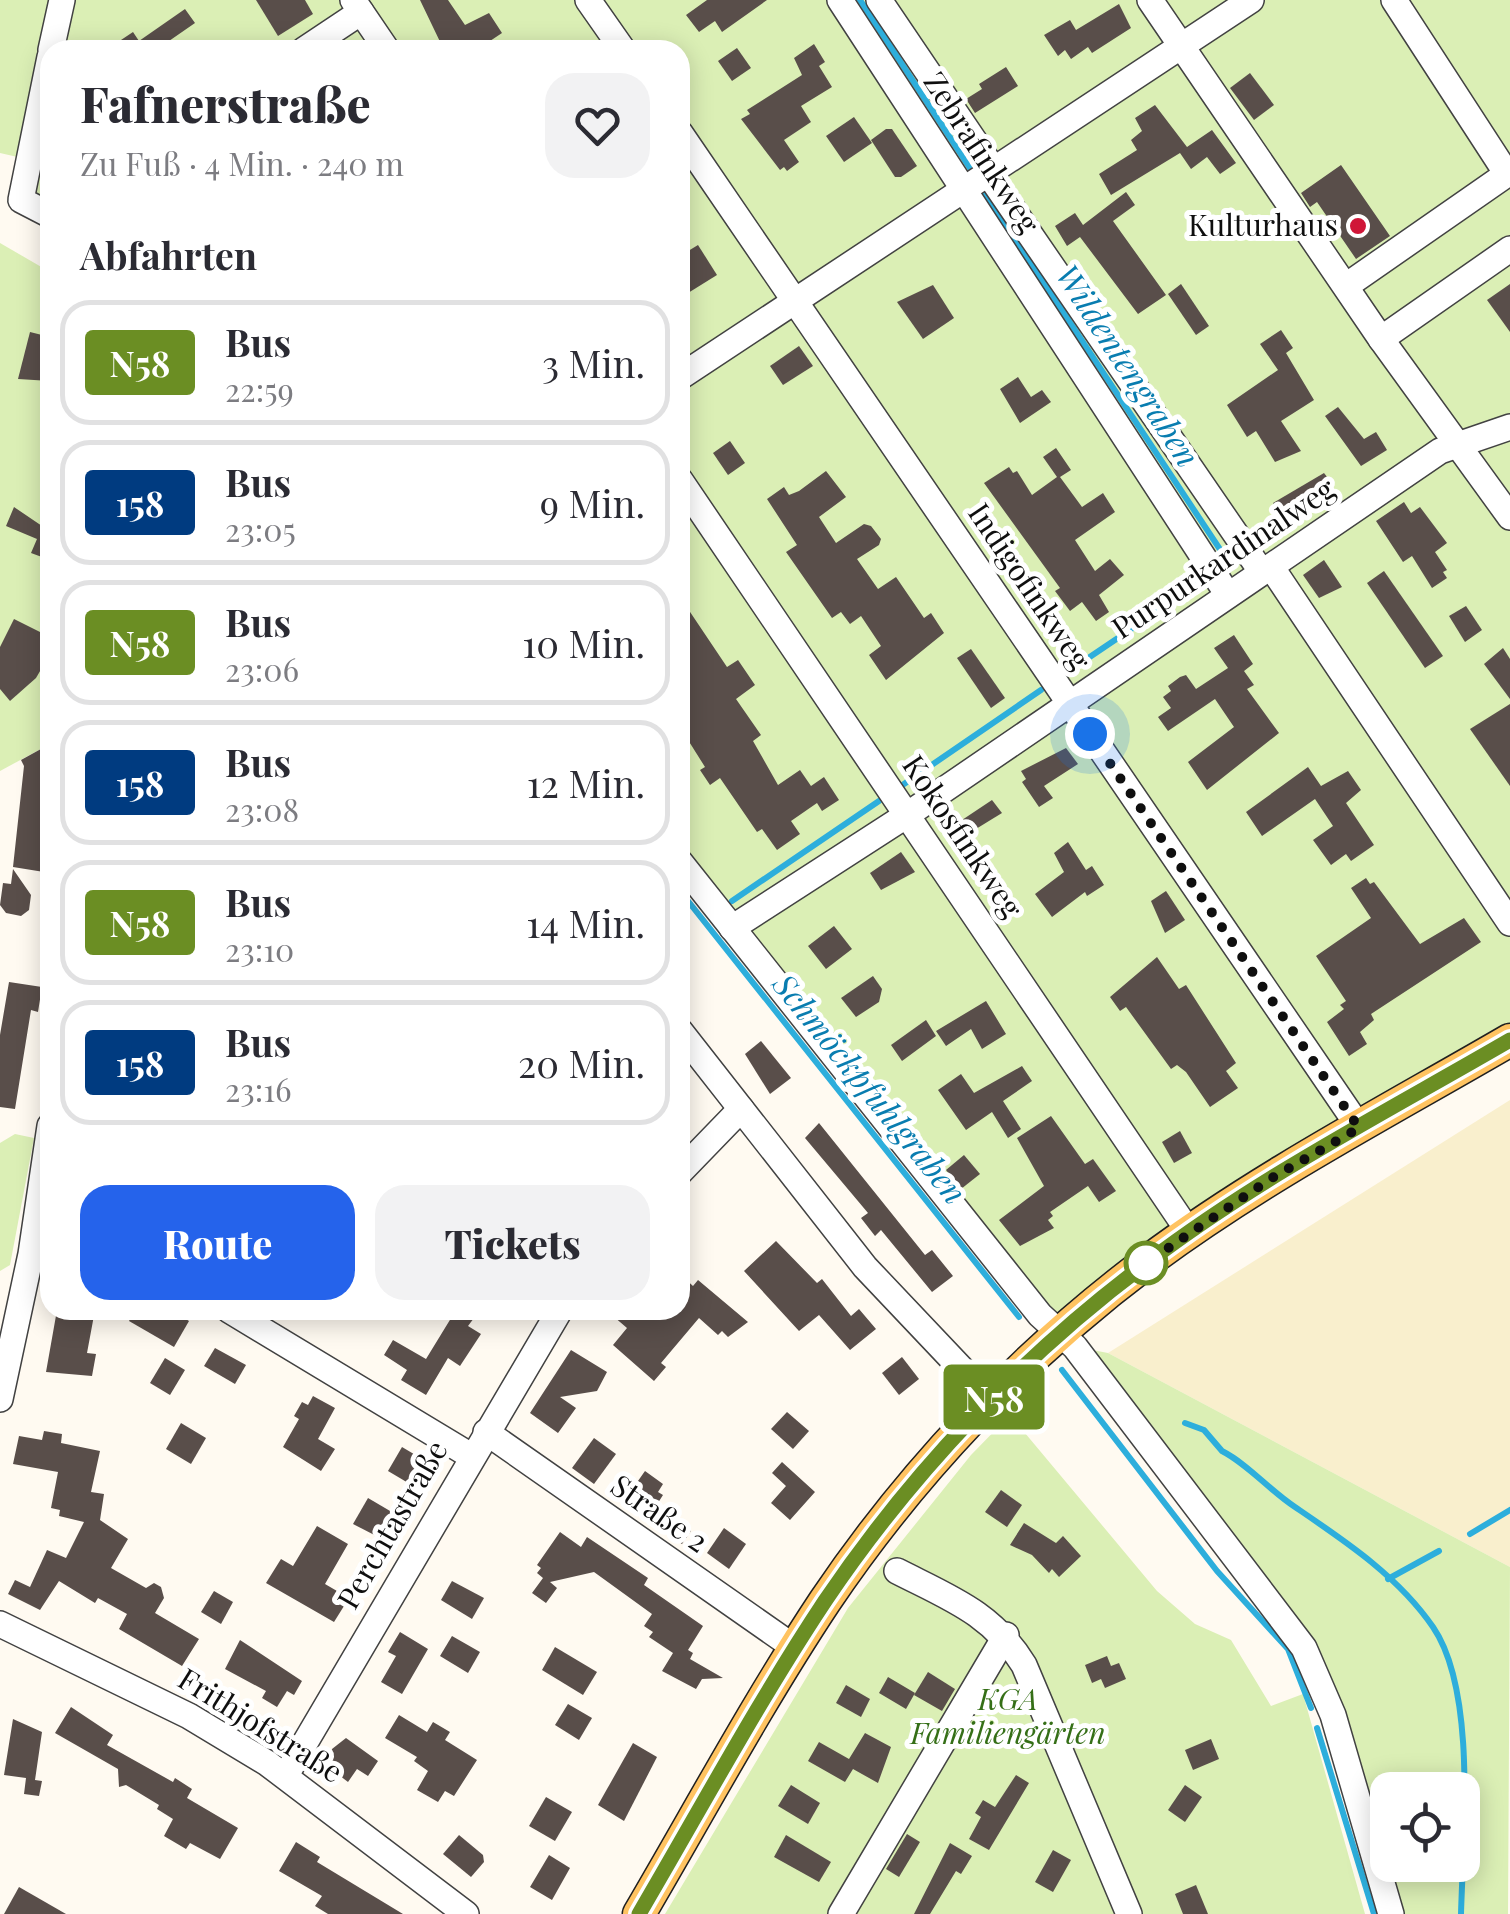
<!DOCTYPE html>
<html lang="de">
<head>
<meta charset="utf-8">
<style>
	:root { --surface:#fff; --page:#f2f2f3; --text:#2b2b33; --muted:#7c7c81; --line:#e1e1e2; --accent:#2563eb }
	body { margin:0; font-family:"Playfair Display",serif; background:var(--page); color:var(--text); height:100vh; display:flex; flex-direction:column; font-size:38px; white-space:nowrap }
	* { box-sizing:border-box; margin:0 }
	p { font-size:32px; color:var(--muted) }
	.icon { flex:none; width:55px; height:55px; fill:none; stroke:currentColor; stroke-width:2; stroke-linecap:round; stroke-linejoin:round }
	.map { position:relative; flex:1; overflow:hidden }
	.sheet { position:absolute; left:40px; top:40px; width:650px; height:1280px; display:flex; flex-direction:column; background:var(--surface); border-radius:30px; box-shadow:0 5px 25px #0003 }
	.sheet>* { flex:none }
	.badge { padding:0 20px; border-radius:8px; font-size:35px; line-height:65px }
	.fabs { position:absolute; left:1370px; top:1772px; display:grid; gap:20px }
	.fabs a { display:grid; place-items:center; width:110px; height:110px; border-radius:20px; background:var(--surface); box-shadow:0 5px 25px #0003; font-size:50px }
	.you { position:absolute; width:50px; height:50px; margin:-25px; border:8px solid #fff; border-radius:50%; background:#1a73e8; box-shadow:0 0 0 15px #1a73e833 }
	.map>.badge { position:absolute; translate:-50% -50%; box-shadow:0 0 0 5px #fff }
	h2 { padding:0 40px; font-size:38px; line-height:90px }
	.round { display:grid; place-items:center; flex:none; width:105px; height:105px; border-radius:30px; background:var(--page) }
	.overview { display:flex; align-items:center; justify-content:space-between; height:170px; padding:0 40px }
	h1 { font-size:48px; font-weight:800; line-height:75px }
	.primary-button { display:flex; gap:20px; margin-top:auto; padding:20px 40px }
	.primary-button a { flex:1; height:115px; border-radius:30px; background:var(--accent); color:#fff; font-size:40px; font-weight:800; line-height:115px; text-align:center }
	.primary-button a+a { background:var(--page); color:var(--text) }
	ul { padding:0; list-style:none }
	li { display:flex; align-items:center; gap:30px; height:125px; margin:0 20px 15px; padding:0 20px; border:5px solid var(--line); border-radius:30px }
	li div { flex:1 }
	li b { display:block; font-size:38px }
	li em { font-style:normal }
	li .badge { min-width:110px; font-weight:700; text-align:center }
	.map>svg:first-child { display:block }
	.farmland { fill:#f9efcd }
	.green { fill:#dbefb5; fill-rule:evenodd }
	.lines { fill:none; stroke-linecap:round; stroke-linejoin:round }
	.stream { stroke:#2daedc; stroke-width:6 }
	.building { fill:#594e4a }
	.minor-casing { stroke:#424242; stroke-width:28 }
	.major-casing { stroke:#202020; stroke-width:35 }
	.minor { stroke:#fff; stroke-width:25 }
	.major { stroke:#ffc361; stroke-width:32 }
	.line-casing { stroke:#fff; stroke-width:22 }
	.line { stroke:#6b8e23; stroke-width:15 }
	.walk { stroke:#0f0f0f; stroke-width:10; stroke-dasharray:0 18 }
	.poi-dot { fill:#d01638; stroke:#fff; stroke-width:4 }
	.stop-dot { fill:#fff; stroke:#6b8e23; stroke-width:5 }
	.labels { text-anchor:middle; stroke-width:10; stroke-linejoin:round; paint-order:stroke }
	.street-label { font-size:30px; fill:#0f0f0f; stroke:#fff }
	.poi-label { font-size:30px; fill:#0f0f0f; stroke:#fff; text-anchor:end }
	.park-label { font-size:30px; font-style:italic; fill:#356f17; stroke:#fff }
	.water-label { font-size:32px; font-style:italic; fill:#097db0; stroke:#fff }
</style>
</head>
<body>
<div class="map">
<svg width="1510" height="1914" viewBox="0 0 1510 1914">
	<rect width="100%" height="100%" fill="#fffaf1"/>
	<polygon class="farmland" points="1510,1100 1510,1567 1108,1353"/>
	<g class="green">
		<polygon points="0,0 1510,0 1510,1040 1058,1335 680,871 680,50 50,50 50,223 12,201 22,158 0,153"/>
		<polygon points="0,243 50,272 50,744 0,771"/>
		<polygon points="15,1134 34,1138 10,1265 0,1271 0,1143"/>
		<path d="M1087,1349L1108,1353L1510,1567L1508,1914H1398L1336,1691ZM1388,1790H1462V1865H1388Z"/>
		<polygon points="1010,1415 1157,1591 1195,1624 1231,1640 1271,1706 1303,1694 1365,1914 665,1914 848,1608 971,1455"/>
	</g>
	<g class="lines">
		<g class="stream">
			<polyline points="860,0 970,168"/>
			<polyline points="985,194 1229,563 1226,565"/>
			<polyline points="1066,673 1201,582"/>
			<polyline points="904,784 1041,690"/>
			<polyline points="680,891 1019,1317"/>
			<polyline points="732,901 879,801"/>
			<polyline points="1062,1370 1217,1571 1288,1649 1311,1708"/>
			<path d="M1185,1423L1204,1430L1222,1451C1249,1465 1269,1490 1295,1507C1345,1541 1398,1576 1433,1627C1477,1691 1463,1838 1461,1914"/>
			<polyline points="1470,1534 1510,1510"/>
			<polyline points="1388,1579 1439,1551"/>
			<polyline points="1317,1728 1374,1914"/>
		</g>
	</g>
	<g class="building">
		<polygon points="256,0 305,0 313,14 278,36"/>
		<polygon points="420,0 448,0 465,25 489,13 502,33 487,43 491,50 444,50"/>
		<polygon points="707,0 767,0 722,32 715,21 699,32 686,15"/>
		<polygon points="1119,4 1131,28 1092,53 1088,47 1071,59 1065,50 1058,56 1044,35 1070,20 1076,30"/>
		<polygon points="185,9 195,23 156,50 106,50 133,32 139,41"/>
		<polygon points="814,44 825,62 819,66 832,87 801,106 811,122 784,140 799,162 787,171 784,167 780,170 741,119 750,114 747,110 802,75 794,58"/>
		<polygon points="737,48 751,68 732,81 718,61"/>
		<polygon points="1006,67 1018,86 975,113 966,99 982,89 979,84"/>
		<polygon points="1250,73 1274,105 1254,120 1230,88"/>
		<polygon points="1155,105 1187,147 1212,130 1236,163 1220,174 1207,157 1191,169 1180,153 1111,195 1099,174 1137,150 1131,140 1142,131 1135,118"/>
		<polygon points="854,117 872,143 844,162 826,136"/>
		<polygon points="886,129 892,129 917,166 901,177 895,177 871,140"/>
		<polygon points="1341,165 1390,236 1356,259 1317,202 1310,207 1301,193"/>
		<polygon points="1126,192 1135,205 1113,221 1166,295 1138,314 1080,237 1067,246 1055,226 1075,213 1083,225"/>
		<polygon points="698,245 717,275 680,298 680,256"/>
		<polygon points="1181,284 1209,326 1196,335 1168,294"/>
		<polygon points="1510,284 1510,332 1487,300"/>
		<polygon points="933,285 954,318 923,339 897,302"/>
		<polygon points="1281,330 1293,348 1286,353 1314,400 1281,421 1301,451 1275,462 1256,431 1247,437 1227,405 1278,370 1260,344"/>
		<polygon points="30,332 50,337 50,381 18,379"/>
		<polygon points="799,346 813,366 783,385 770,366"/>
		<polygon points="1018,377 1031,397 1042,390 1051,402 1020,423 1000,389"/>
		<polygon points="1338,407 1364,439 1376,432 1387,450 1361,466 1325,416"/>
		<polygon points="730,441 745,463 728,475 713,453"/>
		<polygon points="1056,448 1071,470 1060,477 1082,507 1103,493 1115,512 1075,540 1095,571 1110,559 1124,575 1099,595 1109,612 1096,621 1082,602 1070,611 1055,591 1060,588 984,483 1009,467 1013,473 1017,471 1032,495 1057,477 1043,457"/>
		<polygon points="826,471 846,497 819,517 836,543 864,524 871,526 881,539 879,545 857,559 878,589 896,577 924,618 931,613 944,633 886,680 869,655 881,646 861,616 850,624 841,612 832,618 786,552 797,545 767,499 784,487 789,495 799,491"/>
		<polygon points="1324,473 1334,486 1285,520 1273,503"/>
		<polygon points="1404,502 1411,513 1420,507 1447,543 1435,552 1447,570 1443,572 1447,578 1432,588 1412,556 1403,562 1376,521"/>
		<polygon points="14,507 42,526 50,508 50,560 31,553 37,539 6,526"/>
		<polygon points="1324,560 1342,587 1319,598 1303,575"/>
		<polygon points="1384,571 1443,656 1425,668 1367,583"/>
		<polygon points="680,597 727,667 738,660 755,685 736,699 761,735 753,741 778,785 800,770 811,786 824,777 839,800 822,811 817,803 791,821 800,834 777,850 762,829 757,832 720,778 710,785 700,770 705,767 688,740 680,746"/>
		<polygon points="1466,606 1482,630 1465,642 1449,616"/>
		<polygon points="14,619 50,637 50,654 36,678 10,701 0,689 0,647"/>
		<polygon points="1234,635 1253,664 1244,671 1254,685 1247,689 1279,733 1207,790 1188,762 1234,727 1215,699 1168,731 1158,717 1171,708 1163,697 1171,691 1168,686 1180,677 1186,675 1196,689 1228,668 1214,648"/>
		<polygon points="1503,648 1510,659 1510,699 1484,664"/>
		<polygon points="971,649 1005,698 991,708 957,658"/>
		<polygon points="1510,704 1510,786 1470,729"/>
		<polygon points="50,744 50,832 44,872 13,867 24,766 21,760"/>
		<polygon points="1066,748 1078,764 1044,786 1053,798 1039,807 1022,782 1026,779 1021,771"/>
		<polygon points="1308,767 1321,786 1348,771 1361,790 1346,803 1374,845 1351,861 1346,854 1331,865 1313,840 1333,826 1315,799 1262,836 1246,812"/>
		<polygon points="992,800 1002,813 971,832 962,820"/>
		<polygon points="1068,842 1086,870 1092,866 1104,885 1087,896 1085,892 1052,917 1035,894 1064,872 1054,853"/>
		<polygon points="901,852 915,872 881,890 870,873"/>
		<polygon points="13,869 31,895 29,910 21,916 6,913 0,905 3,883 11,884"/>
		<polygon points="1366,878 1370,884 1374,882 1420,944 1464,918 1481,942 1371,1014 1374,1020 1360,1032 1367,1044 1349,1056 1327,1022 1344,1009 1340,1005 1346,1001 1316,956 1371,918 1351,888"/>
		<polygon points="1166,891 1185,920 1165,933 1151,901"/>
		<polygon points="834,926 852,949 826,969 808,946"/>
		<polygon points="1157,957 1179,989 1186,985 1236,1063 1226,1071 1238,1088 1210,1107 1186,1072 1177,1065 1171,1069 1126,1007 1120,1011 1110,997"/>
		<polygon points="873,976 882,989 879,1002 856,1017 841,998"/>
		<polygon points="9,982 42,987 38,1012 31,1010 15,1109 0,1107 0,1035"/>
		<polygon points="986,1001 1006,1034 982,1049 971,1029 946,1046 936,1031"/>
		<polygon points="926,1020 936,1036 902,1061 891,1045"/>
		<polygon points="761,1041 791,1078 770,1094 745,1054"/>
		<polygon points="1022,1066 1032,1081 1003,1101 1021,1129 1008,1138 992,1112 966,1130 938,1090 961,1074 974,1093"/>
		<polygon points="1051,1116 1085,1164 1093,1159 1116,1191 1099,1202 1088,1186 1050,1212 1053,1216 1048,1220 1054,1228 1020,1246 999,1220 1044,1186 1017,1138"/>
		<polygon points="819,1123 925,1255 932,1250 953,1276 932,1292 881,1230 875,1236 861,1218 868,1213 805,1138"/>
		<polygon points="1180,1131 1192,1153 1174,1163 1162,1142"/>
		<polygon points="964,1155 980,1174 961,1189 946,1170"/>
		<polygon points="776,1241 817,1283 822,1279 851,1316 859,1309 876,1329 850,1350 819,1315 799,1331 744,1271"/>
		<polygon points="680,1274 693,1286 698,1280 748,1322 728,1337 722,1331 718,1335 699,1318 661,1363 666,1367 654,1381 613,1345 627,1328 606,1310 680,1310"/>
		<polygon points="57,1310 95,1310 87,1353 96,1354 92,1376 46,1372"/>
		<polygon points="135,1310 171,1310 189,1321 174,1347 129,1321"/>
		<polygon points="456,1310 480,1310 468,1326 481,1334 460,1366 448,1358 426,1395 401,1380 407,1370 384,1355 393,1340 426,1359"/>
		<polygon points="215,1348 246,1365 235,1384 204,1366"/>
		<polygon points="571,1350 607,1372 597,1391 560,1397 576,1408 558,1433 530,1413"/>
		<polygon points="902,1357 919,1379 899,1395 882,1373"/>
		<polygon points="165,1358 185,1370 170,1395 150,1383"/>
		<polygon points="313,1396 335,1408 318,1439 335,1449 321,1471 283,1447 299,1419 294,1416 302,1402 308,1405"/>
		<polygon points="787,1412 809,1431 793,1449 771,1429"/>
		<polygon points="181,1423 206,1438 191,1464 166,1449"/>
		<polygon points="44,1431 62,1434 61,1443 100,1451 91,1492 104,1494 100,1520 128,1539 111,1568 146,1588 154,1583 161,1587 164,1598 155,1613 199,1639 182,1666 119,1629 127,1614 98,1598 95,1603 59,1581 40,1610 8,1594 15,1580 30,1587 47,1550 66,1558 84,1522 59,1516 60,1510 51,1508 58,1472 13,1464 19,1436 42,1440"/>
		<polygon points="594,1438 616,1454 594,1484 572,1468"/>
		<polygon points="402,1447 434,1466 420,1490 388,1471"/>
		<polygon points="782,1462 815,1492 790,1520 771,1503 786,1486 772,1473"/>
		<polygon points="645,1471 663,1484 658,1492 663,1495 656,1506 691,1531 682,1544 629,1507 633,1503 626,1498"/>
		<polygon points="1001,1490 1022,1505 1007,1527 985,1512"/>
		<polygon points="368,1498 402,1518 388,1542 353,1524"/>
		<polygon points="1024,1523 1056,1543 1063,1536 1081,1556 1059,1577 1052,1569 1049,1573 1032,1555 1010,1545"/>
		<polygon points="317,1526 348,1544 325,1584 349,1598 334,1622 266,1583 281,1559 293,1566"/>
		<polygon points="724,1528 746,1544 729,1569 707,1553"/>
		<polygon points="560,1532 581,1547 587,1537 648,1578 644,1585 703,1626 688,1650 693,1653 690,1659 723,1678 702,1679 696,1689 662,1671 673,1653 649,1637 653,1632 644,1626 652,1614 594,1572 550,1582 557,1588 546,1603 532,1593 543,1578 537,1573 541,1568 537,1565"/>
		<polygon points="452,1581 484,1598 472,1619 441,1600"/>
		<polygon points="214,1591 233,1602 221,1624 201,1612"/>
		<polygon points="400,1632 428,1649 402,1694 381,1682 396,1656 388,1652"/>
		<polygon points="452,1636 480,1652 468,1673 440,1656"/>
		<polygon points="240,1640 302,1681 294,1695 287,1691 277,1707 262,1698 266,1691 225,1669"/>
		<polygon points="555,1647 597,1672 583,1695 542,1670"/>
		<polygon points="1107,1656 1111,1666 1119,1663 1126,1679 1105,1688 1101,1679 1092,1683 1085,1665"/>
		<polygon points="928,1672 955,1689 942,1711 914,1695"/>
		<polygon points="888,1677 915,1693 906,1709 879,1693"/>
		<polygon points="846,1685 870,1699 861,1717 836,1703"/>
		<polygon points="568,1704 592,1718 579,1740 555,1725"/>
		<polygon points="71,1707 113,1735 107,1745 173,1782 175,1778 192,1789 187,1798 238,1828 220,1859 190,1843 186,1849 164,1836 173,1819 157,1809 159,1805 126,1785 119,1787 118,1769 55,1733"/>
		<polygon points="399,1715 427,1732 433,1722 450,1732 445,1740 477,1760 454,1796 445,1791 438,1802 417,1790 428,1771 414,1761 417,1757 385,1738"/>
		<polygon points="13,1719 42,1732 35,1780 42,1781 39,1796 24,1794 26,1778 4,1775"/>
		<polygon points="865,1733 891,1747 878,1783 853,1769 845,1782 808,1761 819,1742 849,1759"/>
		<polygon points="346,1738 378,1761 368,1776 357,1769 348,1782 327,1766 332,1749"/>
		<polygon points="1211,1739 1219,1759 1193,1770 1185,1750"/>
		<polygon points="633,1743 657,1757 624,1821 598,1805"/>
		<polygon points="1016,1775 1029,1783 989,1850 969,1839 981,1817 975,1813 983,1800 995,1807"/>
		<polygon points="791,1785 820,1803 808,1824 778,1806"/>
		<polygon points="1185,1785 1202,1797 1185,1822 1168,1810"/>
		<polygon points="546,1797 572,1812 555,1841 529,1826"/>
		<polygon points="907,1834 920,1842 899,1877 886,1869"/>
		<polygon points="459,1835 483,1855 484,1862 471,1877 443,1854"/>
		<polygon points="786,1835 831,1862 819,1882 774,1857"/>
		<polygon points="296,1842 320,1857 317,1862 403,1914 328,1914 315,1906 322,1896 279,1871"/>
		<polygon points="950,1843 972,1856 961,1874 956,1871 930,1914 914,1914"/>
		<polygon points="1053,1850 1071,1860 1053,1892 1035,1882"/>
		<polygon points="549,1855 570,1868 552,1900 530,1887"/>
		<polygon points="1196,1885 1208,1914 1183,1914 1175,1894"/>
		<polygon points="19,1887 66,1914 4,1914"/>
	</g>
	<g class="lines">
		<defs>
			<g id="minor">
				<polyline points="353,0 387,50"/>
				<polyline points="588,0 623,50"/>
				<polyline points="840,0 1228,595"/>
				<polyline points="879,0 994,170 994,182 1261,571"/>
				<polyline points="1150,0 1381,339 1510,517"/>
				<polyline points="51,50 62,0"/>
				<polyline points="304,50 361,12"/>
				<polyline points="50,57 21,200 50,215"/>
				<polyline points="680,133 1359,1127"/>
				<polyline points="1346,286 1507,174 1394,0"/>
				<polyline points="1381,339 1510,249"/>
				<polyline points="680,377 1251,0"/>
				<polyline points="680,480 1189,1232"/>
				<polyline points="1272,568 1510,923"/>
				<polyline points="680,862 1040,1315 1075,1347 1304,1648 1333,1715 1391,1914"/>
				<polyline points="732,928 907,815 1440,451 1510,427"/>
				<polyline points="680,1031 865,1267 991,1400"/>
				<polyline points="680,1172 741,1109"/>
				<polyline points="229,1310 471,1456"/>
				<polyline points="0,1399 31,1254 50,1126"/>
				<polyline points="486,1432 795,1648"/>
				<path d="M897,1571C950,1598 992,1613 1024,1665L1129,1914"/>
				<polyline points="0,1624 189,1716 267,1763 466,1914"/>
				<polyline points="286,1775 560,1310"/>
				<polyline points="841,1914 1006,1635"/>
			</g>
			<path id="major" d="M639,1914C700,1810 758,1702 825,1601C912,1472 1023,1355 1147,1262C1261,1177 1388,1111 1510,1040"/>
		</defs>
		<use href="#minor" class="minor-casing"/>
		<use href="#major" class="major-casing"/>
		<use href="#minor" class="minor"/>
		<use href="#major" class="major"/>
	</g>
	<g class="lines">
		<defs>
			<path id="line" d="M639,1914C700,1810 758,1702 825,1601C912,1472 1023,1355 1148,1262C1261,1176 1388,1111 1510,1040"/>
		</defs>
		<use href="#line" class="line-casing"/>
		<use href="#line" class="line"/>
		<polyline class="walk" points="1090,734 1359,1128 1272,1178 1146,1263"/>
	</g>
	<circle class="poi-dot" cx="1358" cy="226" r="10"/>
	<circle class="stop-dot" cx="1146" cy="1263" r="20"/>
	<g class="labels">
		<g class="street-label">
			<text transform="translate(981 153) rotate(57)" y="10">Zebrafinkweg</text>
			<text transform="translate(1224 559) rotate(-34)" y="10">Purpurkardinalweg</text>
			<text transform="translate(1029 587) rotate(56)" y="10">Indigofinkweg</text>
			<text transform="translate(962 837) rotate(56)" y="10">Kokosfinkweg</text>
			<text transform="translate(659 1514) rotate(35)" y="10">Straße 2</text>
			<text transform="translate(393 1525) rotate(-60)" y="10">Perchtastraße</text>
			<text transform="translate(260 1726) rotate(32)" y="10">Frithjofstraße</text>
		</g>
		<g class="poi-label">
			<text x="1338" y="236">Kulturhaus</text>
		</g>
		<g class="park-label">
			<text x="1008" y="1710">KGA<tspan x="1008" dy="34">Familiengärten</tspan></text>
		</g>
		<g class="water-label">
			<text transform="translate(1127 366) rotate(57)" y="11">Wildentengraben</text>
			<text transform="translate(869 1089) rotate(51)" y="11">Schmöckpfuhlgraben</text>
		</g>
	</g>
</svg>
<div class="fabs">
<a><svg class="icon" aria-label="locate" viewBox="0 0 24 24"><circle cx="12" cy="12" r="6"/><path d="M12 2v4M12 18v4M2 12h4M18 12h4"/></svg></a>
</div>
<div class="you" style="left:1090px;top:734px"></div>
<b class="badge" style="left:994px;top:1397px;background:#6b8e23;color:#fff">N58</b>
<section class="sheet">
<div class="overview"><div><h1>Fafnerstraße</h1><p>Zu Fuß · 4 Min. · 240 m</p></div><a class="round"><svg class="icon" aria-label="heart" viewBox="0 0 24 24"><path d="M12 20l-8-8c-3-5 5-10 8-4 3-6 11-1 8 4z"/></svg></a></div>
<h2>Abfahrten</h2>
<ul>
<li><span class="badge" style="background:#6b8e23;color:#fff">N58</span><div><b>Bus</b><p>22:59</p></div><em>3 Min.</em></li>
<li><span class="badge" style="background:#003b80;color:#fff">158</span><div><b>Bus</b><p>23:05</p></div><em>9 Min.</em></li>
<li><span class="badge" style="background:#6b8e23;color:#fff">N58</span><div><b>Bus</b><p>23:06</p></div><em>10 Min.</em></li>
<li><span class="badge" style="background:#003b80;color:#fff">158</span><div><b>Bus</b><p>23:08</p></div><em>12 Min.</em></li>
<li><span class="badge" style="background:#6b8e23;color:#fff">N58</span><div><b>Bus</b><p>23:10</p></div><em>14 Min.</em></li>
<li><span class="badge" style="background:#003b80;color:#fff">158</span><div><b>Bus</b><p>23:16</p></div><em>20 Min.</em></li>
</ul>
<div class="primary-button"><a>Route</a><a>Tickets</a></div>
</section>
</div>
</body>
</html>
